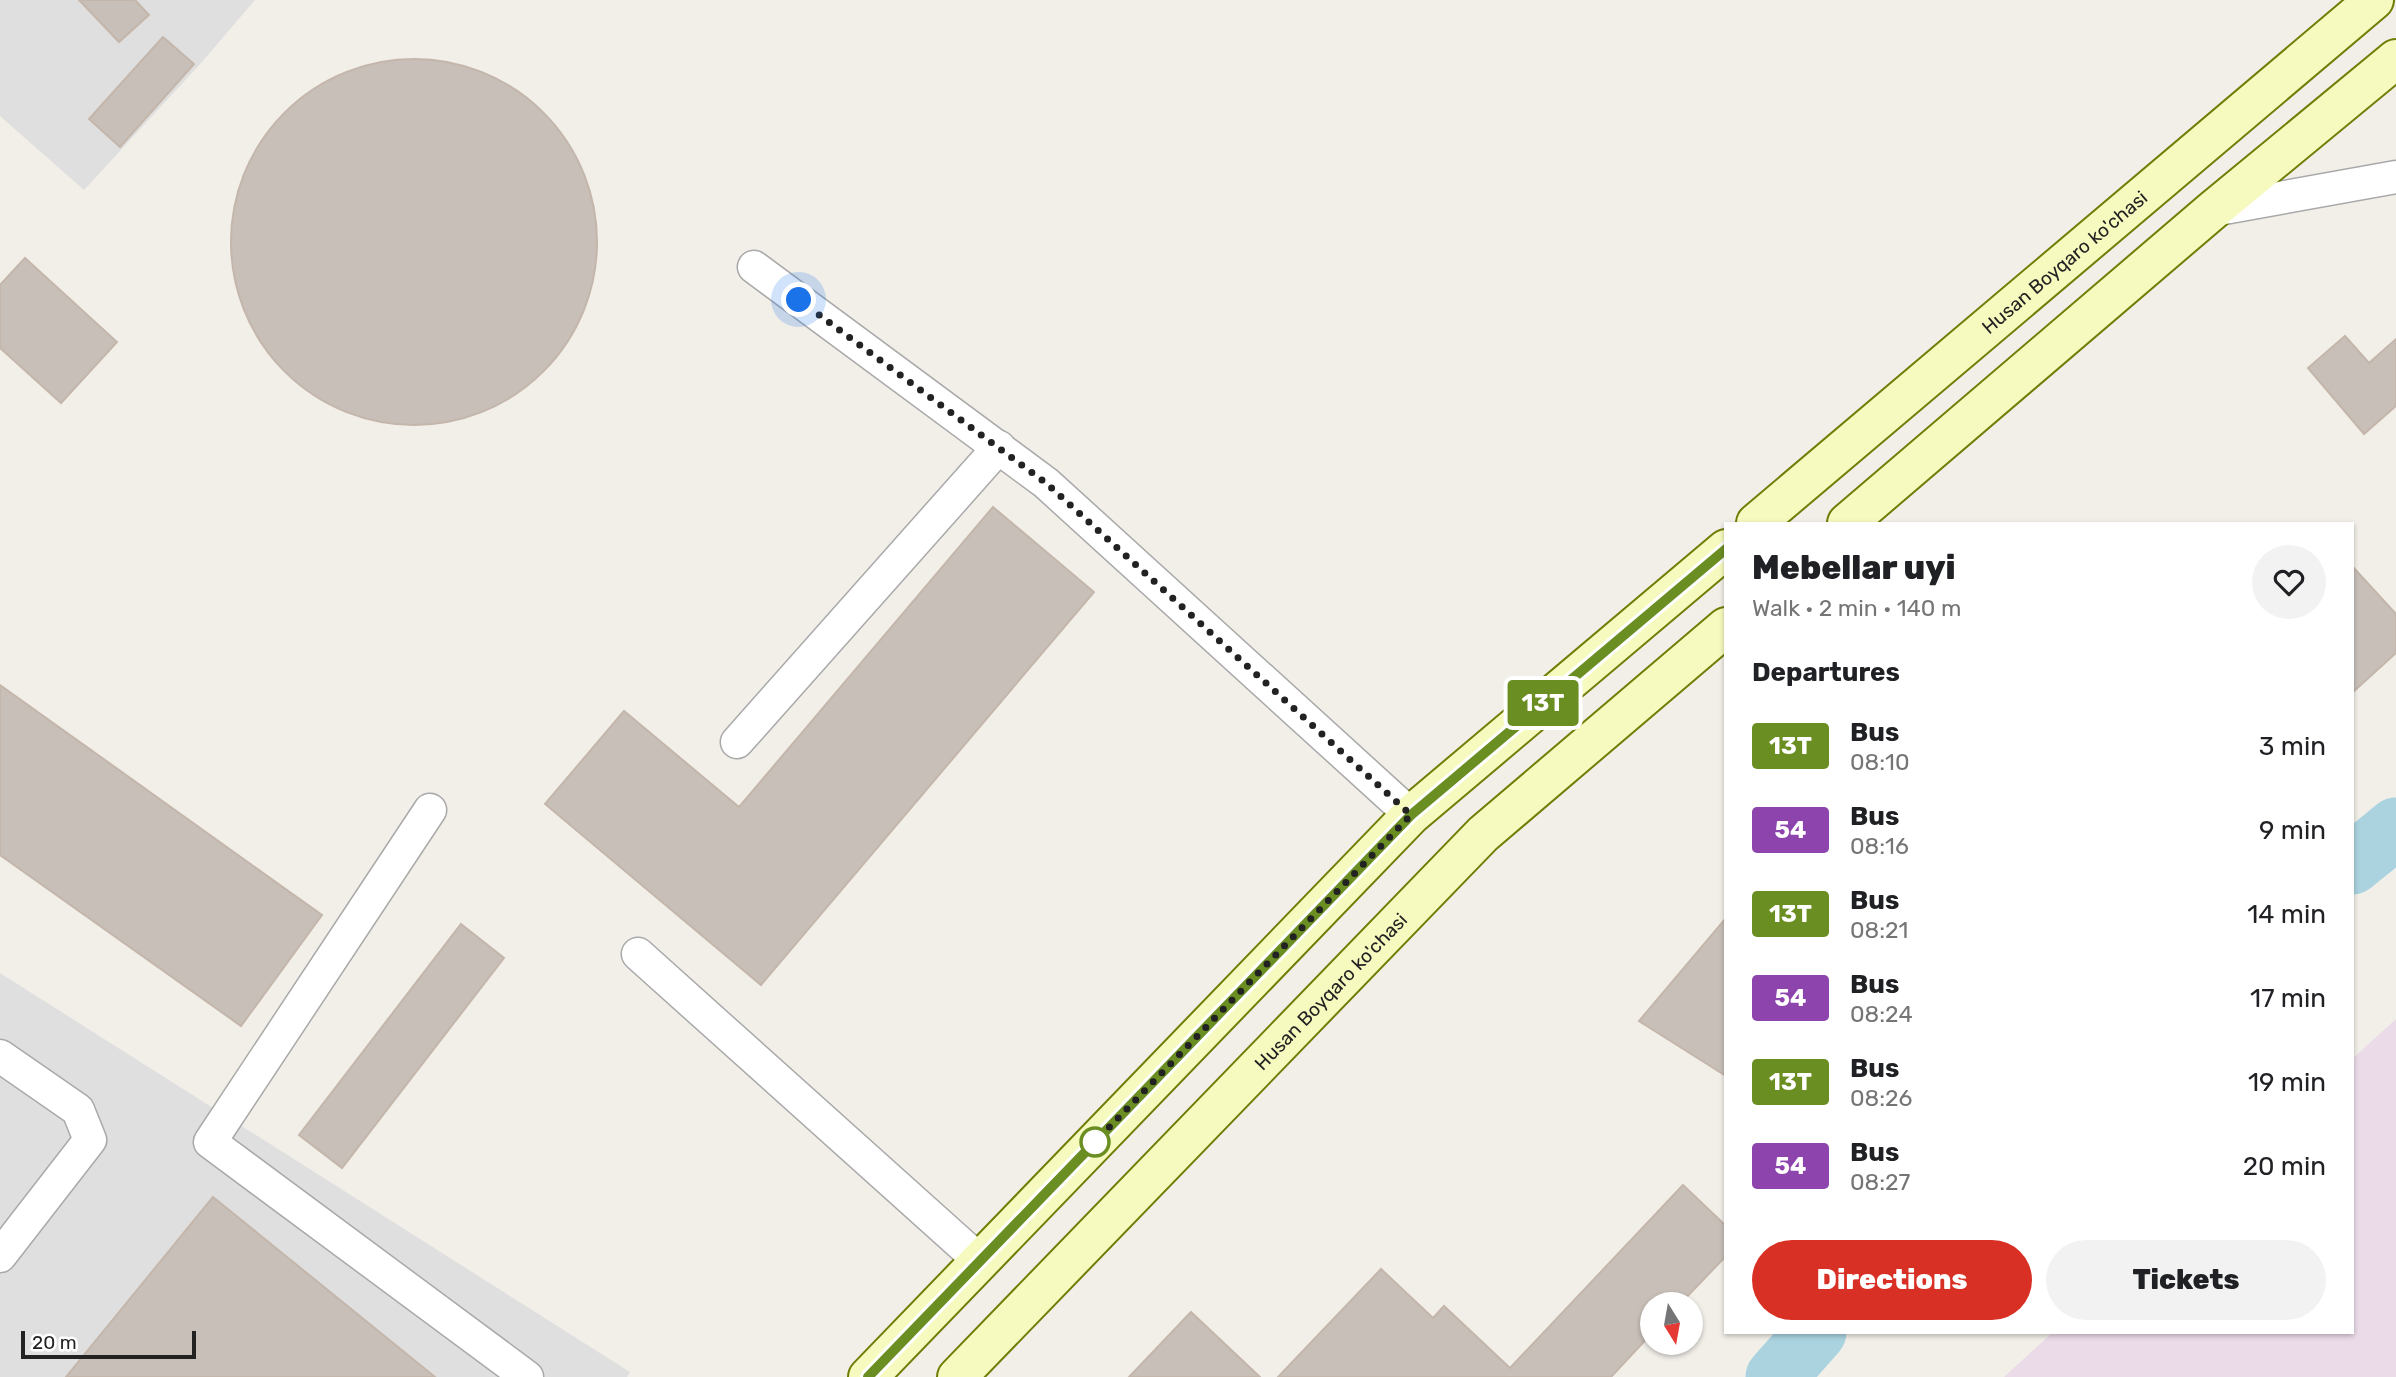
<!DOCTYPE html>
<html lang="en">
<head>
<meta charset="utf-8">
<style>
	:root { --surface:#fff; --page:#f2f2f2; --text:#202124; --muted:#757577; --accent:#d93025 }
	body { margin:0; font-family:Rubik,sans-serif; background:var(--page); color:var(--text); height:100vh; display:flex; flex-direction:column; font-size:26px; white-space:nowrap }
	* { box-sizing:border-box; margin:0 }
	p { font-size:23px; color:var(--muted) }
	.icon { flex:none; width:38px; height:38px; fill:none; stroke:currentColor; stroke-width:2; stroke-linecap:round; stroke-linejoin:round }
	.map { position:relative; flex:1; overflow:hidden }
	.drawer { position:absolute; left:1724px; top:522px; width:630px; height:812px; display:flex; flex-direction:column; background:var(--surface); border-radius:0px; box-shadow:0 2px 5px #0004 }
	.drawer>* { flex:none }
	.badge { padding:0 14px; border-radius:5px; font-size:24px; line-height:46px }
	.needle { width:46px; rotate:169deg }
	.controls { position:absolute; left:1640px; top:1292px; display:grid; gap:14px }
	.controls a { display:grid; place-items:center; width:63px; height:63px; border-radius:50%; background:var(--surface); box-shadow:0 2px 5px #0004; font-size:35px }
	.scale { position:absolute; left:21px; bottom:18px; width:175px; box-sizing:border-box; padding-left:7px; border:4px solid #222; border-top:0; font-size:19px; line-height:24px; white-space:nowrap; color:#222; -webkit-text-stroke:5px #fff; paint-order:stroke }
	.you { position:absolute; width:35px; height:35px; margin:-18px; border:5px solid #fff; border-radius:50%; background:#1a73e8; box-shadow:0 0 0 10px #1a73e833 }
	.map>.badge { position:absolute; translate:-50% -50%; box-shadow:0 0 0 4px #fff }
	h2 { padding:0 28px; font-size:26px; line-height:63px }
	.round { display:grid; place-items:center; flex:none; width:74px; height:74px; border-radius:37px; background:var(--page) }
	.head { display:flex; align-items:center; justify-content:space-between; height:119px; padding:0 28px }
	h1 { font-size:33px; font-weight:800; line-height:52px }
	.cta { display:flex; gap:14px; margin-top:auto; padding:14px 28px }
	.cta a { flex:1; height:80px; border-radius:42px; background:var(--accent); color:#fff; font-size:28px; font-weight:800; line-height:80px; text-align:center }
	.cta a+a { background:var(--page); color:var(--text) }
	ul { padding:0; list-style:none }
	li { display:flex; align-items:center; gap:21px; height:84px; padding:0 28px }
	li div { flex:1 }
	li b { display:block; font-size:26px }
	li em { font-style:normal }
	li .badge { min-width:77px; font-weight:700; text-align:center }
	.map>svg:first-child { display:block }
	.residential { fill:#e0dfdf }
	.industrial { fill:#ebdbe8 }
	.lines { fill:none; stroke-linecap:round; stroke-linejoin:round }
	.canal { stroke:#aad3df; stroke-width:61 }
	.building { fill:#c7bfb8; stroke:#c4b6ab; stroke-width:2 }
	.lane-casing { stroke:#a9a9a9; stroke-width:35 }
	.secondary-casing { stroke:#707d05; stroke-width:42 }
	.lane { stroke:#fff; stroke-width:32 }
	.secondary { stroke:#f7fabf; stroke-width:38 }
	.line-casing { stroke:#fff; stroke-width:16 }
	.line { stroke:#6b8e23; stroke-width:10 }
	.walk { stroke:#222; stroke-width:7; stroke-dasharray:0 12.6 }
	.stop-dot { fill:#fff; stroke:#6b8e23; stroke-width:3.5 }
	.labels { text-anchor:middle; stroke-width:5; stroke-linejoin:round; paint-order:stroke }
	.street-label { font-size:19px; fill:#222; stroke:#fff }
</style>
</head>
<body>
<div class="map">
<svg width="2396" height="1377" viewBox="0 0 2396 1377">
	<rect width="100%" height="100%" fill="#f2efe9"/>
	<g class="residential">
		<polygon points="0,0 255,0 201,63 84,190 0,116"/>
		<polygon points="0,973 630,1372 627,1377 0,1377"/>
	</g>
	<polygon class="industrial" points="2396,1019 2396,1377 2004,1377 2053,1332 2352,1332 2352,1059"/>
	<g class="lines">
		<g class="canal">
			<polyline points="2352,864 2396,828"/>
			<polyline points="1776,1377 1816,1332"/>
		</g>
	</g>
	<g class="building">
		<polygon points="79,0 135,0 149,15 119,42"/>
		<polygon points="163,37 194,64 120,147 89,119"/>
		<circle cx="414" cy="242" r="183"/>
		<polygon points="25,258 117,342 61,403 0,348 0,285"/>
		<polygon points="2345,336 2369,363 2396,339 2396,406 2364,434 2308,368"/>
		<polygon points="993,507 1094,592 761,985 545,804 624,711 739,807"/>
		<polygon points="2352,566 2396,614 2396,653 2352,693"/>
		<polygon points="0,685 322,915 241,1026 0,855"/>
		<polygon points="1726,918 1726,1076 1639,1021"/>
		<polygon points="461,924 504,958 342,1168 299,1135"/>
		<polygon points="1683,1185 1726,1226 1726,1256 1680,1304 1652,1304 1652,1333 1611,1377 1278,1377 1381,1269 1433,1318 1444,1306 1510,1368"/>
		<polygon points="213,1197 435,1377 66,1377"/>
		<polygon points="1191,1312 1260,1377 1129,1377"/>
	</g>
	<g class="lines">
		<defs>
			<g id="lane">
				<polyline points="2213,210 2396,177"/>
				<polyline points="754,267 1046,483 1411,815"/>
				<polyline points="737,742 999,447"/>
				<polyline points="430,810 210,1142 527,1377"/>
				<polyline points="638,954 980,1261"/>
				<polyline points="0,1056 78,1110 90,1140 0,1256"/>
			</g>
			<g id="secondary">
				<path id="s1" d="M1756,523L2374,0"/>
				<polyline points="1847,523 2213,210 2396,59"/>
				<polyline points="868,1377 1411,815 1726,549"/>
				<path id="s2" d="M957,1377L1483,834L1726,627"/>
			</g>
		</defs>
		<use href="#lane" class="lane-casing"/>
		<use href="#secondary" class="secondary-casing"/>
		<use href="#lane" class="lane"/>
		<use href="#secondary" class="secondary"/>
	</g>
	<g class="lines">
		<defs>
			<polyline id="line" points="868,1377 1411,815 1726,549"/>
		</defs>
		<use href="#line" class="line-casing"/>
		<use href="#line" class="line"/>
		<polyline class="walk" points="799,300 1046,483 1411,815 1095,1142"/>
	</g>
	<circle class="stop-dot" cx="1095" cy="1142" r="14"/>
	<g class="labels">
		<g class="street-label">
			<text dy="7" stroke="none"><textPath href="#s1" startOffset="404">Husan Boyqaro ko'chasi</textPath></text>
			<text dy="7" stroke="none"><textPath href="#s2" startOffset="537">Husan Boyqaro ko'chasi</textPath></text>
		</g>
	</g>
</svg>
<div class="controls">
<a><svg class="needle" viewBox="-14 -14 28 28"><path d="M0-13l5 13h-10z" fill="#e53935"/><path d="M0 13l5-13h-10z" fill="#757577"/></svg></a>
</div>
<div class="scale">20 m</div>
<div class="you" style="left:799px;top:300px"></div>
<b class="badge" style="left:1543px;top:703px;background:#6b8e23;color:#fff">13Т</b>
<section class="drawer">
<div class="head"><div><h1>Mebellar uyi</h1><p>Walk · 2 min · 140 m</p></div><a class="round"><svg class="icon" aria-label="heart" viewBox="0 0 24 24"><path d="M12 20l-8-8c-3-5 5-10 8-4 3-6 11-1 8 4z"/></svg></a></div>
<h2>Departures</h2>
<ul>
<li><span class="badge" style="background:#6b8e23;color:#fff">13Т</span><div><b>Bus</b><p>08:10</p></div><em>3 min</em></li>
<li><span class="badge" style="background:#8e44ad;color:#fff">54</span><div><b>Bus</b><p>08:16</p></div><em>9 min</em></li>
<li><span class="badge" style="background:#6b8e23;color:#fff">13Т</span><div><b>Bus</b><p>08:21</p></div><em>14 min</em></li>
<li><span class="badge" style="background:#8e44ad;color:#fff">54</span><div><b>Bus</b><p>08:24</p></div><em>17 min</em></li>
<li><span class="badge" style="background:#6b8e23;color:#fff">13Т</span><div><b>Bus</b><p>08:26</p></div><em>19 min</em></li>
<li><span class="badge" style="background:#8e44ad;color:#fff">54</span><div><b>Bus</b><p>08:27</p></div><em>20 min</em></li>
</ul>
<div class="cta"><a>Directions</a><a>Tickets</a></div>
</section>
</div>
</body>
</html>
